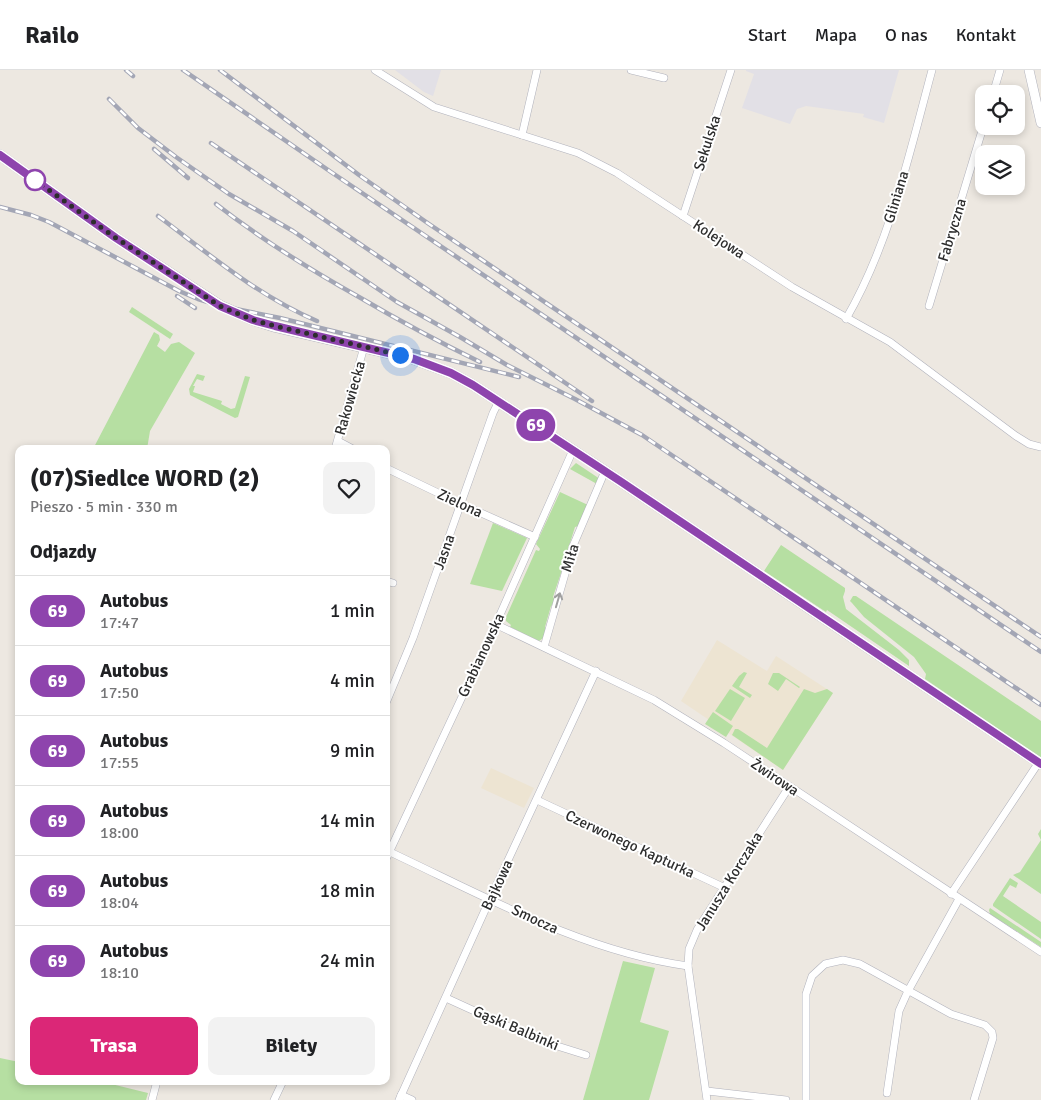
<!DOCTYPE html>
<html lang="pl">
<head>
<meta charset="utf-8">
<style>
	:root { --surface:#fff; --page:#f2f2f2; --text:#202124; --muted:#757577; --line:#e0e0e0; --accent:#db2777 }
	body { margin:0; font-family:Signika,sans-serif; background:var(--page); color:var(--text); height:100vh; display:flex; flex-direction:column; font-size:19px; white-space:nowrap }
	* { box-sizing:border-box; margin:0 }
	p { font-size:16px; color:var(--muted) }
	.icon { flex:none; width:28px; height:28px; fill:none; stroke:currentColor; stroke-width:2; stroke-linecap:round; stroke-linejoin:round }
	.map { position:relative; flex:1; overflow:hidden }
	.drawer { position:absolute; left:15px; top:375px; width:375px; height:640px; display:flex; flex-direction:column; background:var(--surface); border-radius:10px; box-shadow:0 2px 8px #0003 }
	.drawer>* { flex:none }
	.badge { padding:0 10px; border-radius:16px; font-size:18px; line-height:32px }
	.fabs { position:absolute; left:975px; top:15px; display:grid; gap:10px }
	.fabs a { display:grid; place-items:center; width:50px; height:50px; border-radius:10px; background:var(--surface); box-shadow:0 2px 8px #0003; font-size:25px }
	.you { position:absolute; width:25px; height:25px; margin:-12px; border:4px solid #fff; border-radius:50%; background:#1a73e8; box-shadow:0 0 0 8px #1a73e833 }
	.map>.badge { position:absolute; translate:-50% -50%; box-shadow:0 0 0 2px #fff }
	h2 { padding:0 15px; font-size:19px; line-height:45px }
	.round { display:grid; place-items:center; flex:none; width:52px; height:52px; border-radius:10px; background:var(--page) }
	.headline { display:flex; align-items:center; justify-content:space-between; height:85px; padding:0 15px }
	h1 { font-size:24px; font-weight:700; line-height:38px }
	.primary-button { display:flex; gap:10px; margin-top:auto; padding:10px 15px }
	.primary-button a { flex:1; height:58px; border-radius:10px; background:var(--accent); color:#fff; font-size:20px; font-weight:700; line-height:58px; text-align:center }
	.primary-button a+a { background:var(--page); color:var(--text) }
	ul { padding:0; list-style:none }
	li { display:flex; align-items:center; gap:15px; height:70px; padding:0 15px; border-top:1px solid var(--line) }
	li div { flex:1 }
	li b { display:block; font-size:19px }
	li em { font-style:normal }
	li .badge { min-width:55px; font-weight:700; text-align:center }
	header { display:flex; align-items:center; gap:30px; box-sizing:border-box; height:70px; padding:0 25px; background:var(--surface); border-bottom:1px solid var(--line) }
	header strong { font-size:24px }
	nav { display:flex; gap:28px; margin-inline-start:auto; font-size:18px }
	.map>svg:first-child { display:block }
	.industrial { fill:#e2e0e6 }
	.education { fill:#ede4d2 }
	.green { fill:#b6dfa2 }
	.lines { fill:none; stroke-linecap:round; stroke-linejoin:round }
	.minor-casing { stroke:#b1b2bc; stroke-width:8 }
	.tertiary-casing { stroke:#b1b2bc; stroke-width:10 }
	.secondary-casing { stroke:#b1b2bc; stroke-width:11 }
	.minor { stroke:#fff; stroke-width:7 }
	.tertiary { stroke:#fff; stroke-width:9 }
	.secondary { stroke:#fff; stroke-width:10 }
	.rail-casing { stroke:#a3a6b5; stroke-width:4.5 }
	.rail { stroke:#fff; stroke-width:2.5; stroke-dasharray:8; stroke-linecap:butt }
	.oneway { stroke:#a0a0a0 }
	.line-casing { stroke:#fff; stroke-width:11 }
	.line { stroke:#8e44ad; stroke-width:8 }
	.walk { stroke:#2d2d2d; stroke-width:5; stroke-dasharray:0 9 }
	.stop-dot { fill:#fff; stroke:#8e44ad; stroke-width:2.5 }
	.labels { text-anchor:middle; stroke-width:4; stroke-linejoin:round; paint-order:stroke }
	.street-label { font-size:15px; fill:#2d2d2d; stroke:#fff }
</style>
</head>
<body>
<header>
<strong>Railo</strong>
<nav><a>Start</a><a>Mapa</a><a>O nas</a><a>Kontakt</a></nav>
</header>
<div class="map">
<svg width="1041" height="1030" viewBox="0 0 1041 1030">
	<rect width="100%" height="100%" fill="#ede8e1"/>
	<g class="industrial">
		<polygon points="395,0 441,0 433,26 424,22"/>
		<polygon points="746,0 899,0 884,53 863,47 864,44 806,36 797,39 790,54 742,38 754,4 746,1"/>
	</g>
	<g class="education">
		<polygon points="717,570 767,601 776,586 833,623 783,700 681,631"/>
		<polygon points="491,698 534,718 524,738 481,718"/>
	</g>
	<g class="green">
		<polygon points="132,237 173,264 170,269 129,242"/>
		<polygon points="154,262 159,265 160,270 157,276 165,282 171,274 179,272 195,283 150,361 147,379 93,379"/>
		<polygon points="197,304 205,306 203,311 197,309 193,316 195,316 193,322 222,331 221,334 231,339 235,338 245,306 250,307 238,347 235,348 190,325 189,319"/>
		<polygon points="576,393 600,409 597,414 570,399"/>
		<polygon points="560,422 588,435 579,456 575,457 564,492 566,496 562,500 553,527 556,531 555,534 551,536 545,557 547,561 545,567 539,571 510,557 511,555 506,551 506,547 536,480 539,481 540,479 536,474"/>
		<polygon points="493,453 527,468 502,521 470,514"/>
		<polygon points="781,475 845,518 845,521 843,527 846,539 899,580 909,590 909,596 827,540 826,542 764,501"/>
		<polygon points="853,526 856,526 1041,651 1041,688 925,609 926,604 914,587 864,547 852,533 850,531"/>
		<polygon points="744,602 747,603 739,617 752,625 750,628 732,616 739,606"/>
		<polygon points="773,603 779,603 800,617 799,618 786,609 778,621 768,614"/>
		<polygon points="730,619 745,628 731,651 715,641"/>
		<polygon points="804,619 815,623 827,619 833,623 783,700 732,665 735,659 738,659 767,678"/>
		<polygon points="713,642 733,656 726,667 705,654"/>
		<polygon points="1041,759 1041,824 1013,805 1020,802 1041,770 1038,764"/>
		<polygon points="1010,808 1018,813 1016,818 1010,815 1003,826 1041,852 1041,869 993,836 993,834"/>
		<polygon points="990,838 1041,872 1041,877 990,844 989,840"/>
		<polygon points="623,891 655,898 640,952 669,961 649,1030 583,1030"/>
		<polygon points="0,988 19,992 19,1011 99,1011 148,1023 146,1030 0,1030"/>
	</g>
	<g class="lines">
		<defs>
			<g id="minor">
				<polyline points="375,0 434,37 578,83 617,103 792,217 890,272 1016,366 1029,374 1041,377"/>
				<polyline points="631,0 664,8"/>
				<polyline points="993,24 1000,0"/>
				<polyline points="522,65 537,0"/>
				<polyline points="683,146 731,0"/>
				<polyline points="929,236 984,54"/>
				<path d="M846,249C890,173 909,85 932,0"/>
				<polyline points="338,371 353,379"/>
				<polyline points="335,379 364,277"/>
				<polyline points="386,398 461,434 535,467"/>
				<polyline points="386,511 393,513"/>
				<polyline points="495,554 654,630 724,673 1041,882"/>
				<polyline points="544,577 573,476 605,401"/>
				<polyline points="386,633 413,568 493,343 499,331"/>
				<polyline points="537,730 723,817"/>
				<path d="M390,782C484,826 584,882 688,896"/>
				<polyline points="386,789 491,565 573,380"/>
				<polyline points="951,824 1039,692"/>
				<polyline points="446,928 538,970 586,985"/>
				<polyline points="707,1021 786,1030"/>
				<polyline points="887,1023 899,941 908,921 959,829"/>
				<polyline points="401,1025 412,1030"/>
				<polyline points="152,1030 157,1011"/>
				<polyline points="274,1030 283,1011"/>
				<polyline points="399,1030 490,829 596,601"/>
				<polyline points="707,1030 688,896 689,879 697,860 789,717"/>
				<polyline points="806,1030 806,924 812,906 825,894 843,890 860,894 951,944 985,955 992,962 993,968 974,1030"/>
			</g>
			<polyline id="tertiary" points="1029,0 1041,53"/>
			<polyline id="secondary" points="0,85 116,168 221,236 253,250 275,257 413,289 451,303 473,315 605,401 1041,694"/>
		</defs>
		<use href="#minor" class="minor-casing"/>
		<use href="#tertiary" class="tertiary-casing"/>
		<use href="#secondary" class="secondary-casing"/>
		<use href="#minor" class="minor"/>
		<use href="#tertiary" class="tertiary"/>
		<use href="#secondary" class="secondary"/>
		<defs>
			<g id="rail">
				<polyline points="126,0 133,6"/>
				<polyline points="183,0 331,102 1041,582"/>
				<polyline points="220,0 359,105 429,154 1041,567"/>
				<polyline points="109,29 138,58 176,87 229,124 293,161 397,232 460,267 507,295 575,329 642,365 1041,635"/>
				<polyline points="211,73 592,331"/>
				<polyline points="154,79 188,108"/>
				<path d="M216,134C261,169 309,199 359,227C398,250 439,272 480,292"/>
				<polyline points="0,137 31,145 49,152 179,221 198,229 221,236 280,248 519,307"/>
				<path d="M158,146C209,184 258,226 317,251"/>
				<polyline points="177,226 195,238"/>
			</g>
		</defs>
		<use href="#rail" class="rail-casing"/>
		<use href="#rail" class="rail"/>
	</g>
	<defs><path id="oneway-shaft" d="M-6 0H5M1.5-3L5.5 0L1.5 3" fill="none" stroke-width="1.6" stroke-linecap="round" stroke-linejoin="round" transform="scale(1.25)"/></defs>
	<use class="oneway" href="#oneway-shaft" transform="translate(558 530) rotate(-74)"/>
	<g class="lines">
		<defs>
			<polyline id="line" points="0,85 116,168 220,236 253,250 275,256 414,289 451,303 473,315 620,411 1041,694"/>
		</defs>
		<use href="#line" class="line-casing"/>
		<use href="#line" class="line"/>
		<polyline class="walk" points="35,110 116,168 220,236 253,250 275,256 400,285"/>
	</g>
	<circle class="stop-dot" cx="35" cy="110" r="10"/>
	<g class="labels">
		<g class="street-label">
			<text transform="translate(707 73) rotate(-72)" y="5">Sekulska</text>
			<text transform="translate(896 127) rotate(-73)" y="5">Gliniana</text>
			<text transform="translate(952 160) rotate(-73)" y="5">Fabryczna</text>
			<text transform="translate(719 169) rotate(33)" y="5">Kolejowa</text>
			<text transform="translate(350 328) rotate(-74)" y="5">Rakowiecka</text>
			<text transform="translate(460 433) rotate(25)" y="5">Zielona</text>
			<text transform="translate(444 482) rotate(-70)" y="5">Jasna</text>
			<text transform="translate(570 488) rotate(-73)" y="5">Miła</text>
			<text transform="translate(481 585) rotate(-65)" y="5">Grabianowska</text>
			<text transform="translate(775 707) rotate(34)" y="5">Żwirowa</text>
			<text transform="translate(630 774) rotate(25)" y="5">Czerwonego Kapturka</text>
			<text transform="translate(729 811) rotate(-58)" y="5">Janusza Korczaka</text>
			<text transform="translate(497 815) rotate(-65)" y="5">Bajkowa</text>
			<text transform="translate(535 849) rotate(25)" y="5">Smocza</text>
			<text transform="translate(516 958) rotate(23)" y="5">Gąski Balbinki</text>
		</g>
	</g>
</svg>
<div class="fabs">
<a><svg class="icon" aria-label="locate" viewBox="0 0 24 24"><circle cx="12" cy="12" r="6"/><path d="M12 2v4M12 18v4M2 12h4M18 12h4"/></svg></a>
<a><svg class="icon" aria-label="layers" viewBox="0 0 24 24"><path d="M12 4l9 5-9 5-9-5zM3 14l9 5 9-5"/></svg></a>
</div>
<div class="you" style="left:400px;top:285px"></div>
<b class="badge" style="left:536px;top:355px;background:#8e44ad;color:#fff">69</b>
<section class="drawer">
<div class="headline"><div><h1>(07)Siedlce WORD (2)</h1><p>Pieszo · 5 min · 330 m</p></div><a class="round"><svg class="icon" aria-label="heart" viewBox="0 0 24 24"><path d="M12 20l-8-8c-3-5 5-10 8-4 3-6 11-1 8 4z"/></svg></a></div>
<h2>Odjazdy</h2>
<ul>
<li><span class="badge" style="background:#8e44ad;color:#fff">69</span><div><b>Autobus</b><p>17:47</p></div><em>1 min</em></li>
<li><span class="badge" style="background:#8e44ad;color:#fff">69</span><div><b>Autobus</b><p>17:50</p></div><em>4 min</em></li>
<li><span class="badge" style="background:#8e44ad;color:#fff">69</span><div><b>Autobus</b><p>17:55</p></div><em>9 min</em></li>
<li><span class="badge" style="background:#8e44ad;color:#fff">69</span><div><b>Autobus</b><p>18:00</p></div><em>14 min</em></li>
<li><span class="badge" style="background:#8e44ad;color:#fff">69</span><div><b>Autobus</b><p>18:04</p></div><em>18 min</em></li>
<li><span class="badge" style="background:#8e44ad;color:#fff">69</span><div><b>Autobus</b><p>18:10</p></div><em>24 min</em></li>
</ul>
<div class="primary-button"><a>Trasa</a><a>Bilety</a></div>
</section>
</div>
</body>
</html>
